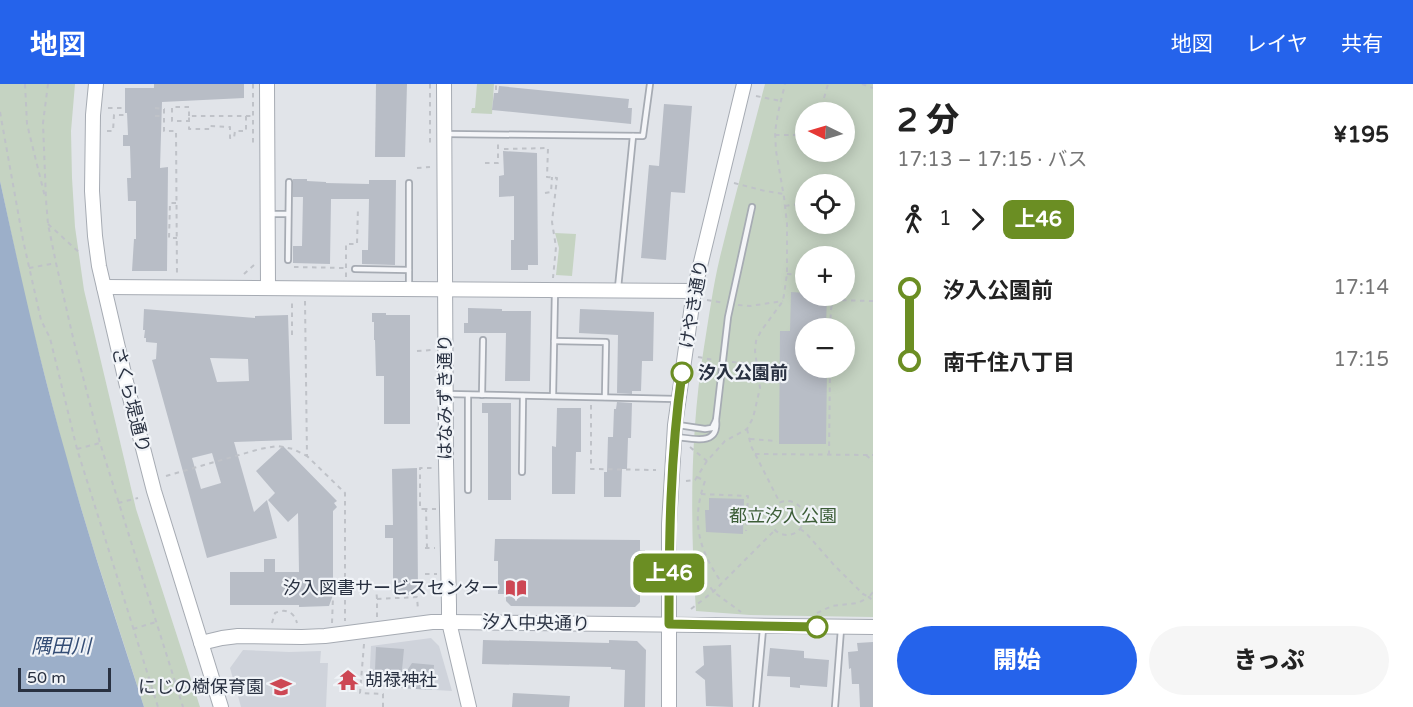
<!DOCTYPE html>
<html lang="ja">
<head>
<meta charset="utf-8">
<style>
	:root { --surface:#fff; --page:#f6f6f6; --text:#222; --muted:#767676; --accent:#2563eb }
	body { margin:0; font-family:"Varela Round","Noto Sans JP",sans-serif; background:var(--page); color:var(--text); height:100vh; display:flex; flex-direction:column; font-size:22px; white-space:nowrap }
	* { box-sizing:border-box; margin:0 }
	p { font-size:20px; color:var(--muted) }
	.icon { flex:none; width:33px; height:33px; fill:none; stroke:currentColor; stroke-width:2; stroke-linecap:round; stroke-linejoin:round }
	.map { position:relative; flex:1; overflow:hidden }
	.details { display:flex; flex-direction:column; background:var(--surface); width:540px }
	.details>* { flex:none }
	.badge { padding:0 12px; border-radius:9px; font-size:21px; line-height:39px }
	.needle { width:39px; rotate:275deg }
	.fabs { position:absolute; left:795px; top:18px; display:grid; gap:12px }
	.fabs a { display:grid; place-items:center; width:60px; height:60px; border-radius:50%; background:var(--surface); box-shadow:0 3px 15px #0003; font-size:30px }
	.scale { position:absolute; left:18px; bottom:15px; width:93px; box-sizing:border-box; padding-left:6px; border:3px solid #293141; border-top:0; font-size:16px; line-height:21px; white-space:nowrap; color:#293141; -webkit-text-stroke:4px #f0f3f7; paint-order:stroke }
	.map>.badge { position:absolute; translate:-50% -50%; box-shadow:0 0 0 3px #fff }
	.legs { display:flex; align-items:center; gap:9px; height:66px; padding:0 24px; font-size:20px }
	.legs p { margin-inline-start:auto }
	.overview { display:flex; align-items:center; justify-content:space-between; height:102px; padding:0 24px }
	h1 { font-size:33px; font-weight:800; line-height:45px }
	.button { display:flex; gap:12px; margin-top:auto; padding:12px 24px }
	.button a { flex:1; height:69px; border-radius:36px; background:var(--accent); color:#fff; font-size:24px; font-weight:800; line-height:69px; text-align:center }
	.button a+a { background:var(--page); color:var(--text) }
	ul { padding:0 24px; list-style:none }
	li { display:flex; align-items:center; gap:21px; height:72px; font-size:22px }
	li i { display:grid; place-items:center; width:9px; height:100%; margin:0 8px; background:currentColor }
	li i::after { content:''; width:15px; height:15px; margin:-8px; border:4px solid; border-radius:50%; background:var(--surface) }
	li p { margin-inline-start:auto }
	li:first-child i { background:linear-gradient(#0000 50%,currentColor 0) }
	li:last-child i { background:linear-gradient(currentColor 50%,#0000 0) }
	header { display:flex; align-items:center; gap:36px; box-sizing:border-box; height:84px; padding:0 30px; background:var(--accent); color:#fff }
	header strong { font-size:28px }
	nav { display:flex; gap:33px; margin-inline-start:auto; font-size:21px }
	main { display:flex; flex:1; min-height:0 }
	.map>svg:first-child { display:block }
	.built { fill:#cfd3db }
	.green { fill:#c5d3c2; fill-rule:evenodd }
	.water { fill:#9cafc9 }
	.building { fill:#b8bdc6; fill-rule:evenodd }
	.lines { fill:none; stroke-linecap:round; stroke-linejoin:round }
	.lane-casing { stroke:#a6abb3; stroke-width:8 }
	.secondary-casing { stroke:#a6abb3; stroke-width:16 }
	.path { stroke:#bfc2c8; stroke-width:2; stroke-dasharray:4.5 4.5; stroke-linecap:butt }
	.lane { stroke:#f4f5f8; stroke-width:4.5 }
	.secondary { stroke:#fff; stroke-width:14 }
	.line-1-casing { stroke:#fff; stroke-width:14 }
	.line-1 { stroke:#6b8e23; stroke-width:9 }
	.stop-1-dot { fill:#fff; stroke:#6b8e23; stroke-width:3 }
	.labels { text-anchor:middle; stroke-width:4.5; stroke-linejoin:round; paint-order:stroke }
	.street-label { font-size:18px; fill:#293141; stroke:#f0f3f7 }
	.stop-label { font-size:18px; font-weight:bold; fill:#293141; stroke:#f0f3f7; text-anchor:start }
	.park-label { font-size:18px; fill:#3c5d37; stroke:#f0f3f7 }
	.poi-label { font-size:18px; fill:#293141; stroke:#f0f3f7; text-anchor:end }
	.water-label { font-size:20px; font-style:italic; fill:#344d75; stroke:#f0f3f7 }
</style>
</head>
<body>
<header>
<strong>地図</strong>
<nav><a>地図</a><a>レイヤ</a><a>共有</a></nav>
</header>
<main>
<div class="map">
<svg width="873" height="623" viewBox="0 0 873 623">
	<rect width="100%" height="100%" fill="#e1e4e9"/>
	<g class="built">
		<polygon points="431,554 439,562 452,607 369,602 371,562"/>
		<polygon points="243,566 289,568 321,567 320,579 328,579 326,623 241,623 230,584"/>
	</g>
	<g class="green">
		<polygon points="0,0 75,0 71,47 72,94 75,143 84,206 136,425 200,623 144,623 94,467 65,371 27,223 0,97"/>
		<polygon points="477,0 494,0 492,30 471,29 472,24 475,24"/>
		<path d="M765,0H873V533L750,531L696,527C690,439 690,350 704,263C709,233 713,202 720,173C734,115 750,58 765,0ZM806,28H844V68H806ZM806,100H844V140H806ZM806,172H844V212H806ZM806,244H844V284H806Z"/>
		<polygon points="555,149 576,150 572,192 556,191 559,164"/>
	</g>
	<path class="water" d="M0,97C20,189 40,280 66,371C89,456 117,539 144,623H0Z"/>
	<g class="building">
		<polygon points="154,0 244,0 244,14 162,18 160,84 168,83 167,187 132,187 134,155 136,155 136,117 128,117 127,94 131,94 130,62 123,62 123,51 128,51 127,29 125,29 125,4 154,4"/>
		<polygon points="376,0 407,0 405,73 375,73"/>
		<polygon points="499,2 629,15 628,24 632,24 631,40 492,26 494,9 498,9"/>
		<polygon points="664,20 692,22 685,109 671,108 666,176 641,174 649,81 659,82"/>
		<polygon points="503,67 537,69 538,181 528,181 528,186 511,186 511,156 514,156 514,112 499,113 499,92 504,91"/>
		<polygon points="293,95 307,95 307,97 326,98 326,99 369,100 369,96 396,96 395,181 362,180 362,166 368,166 369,115 331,115 330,180 293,179 293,162 302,162 303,113 293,113"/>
		<polygon points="791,208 806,209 806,212 827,212 826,241 806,241 806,284 827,284 826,360 779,360 780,247 790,247"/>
		<polygon points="468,224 502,225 502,227 531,227 530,297 505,297 506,249 464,249 464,239 468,239"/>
		<path d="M144,225L255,234V232L288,231L292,356L234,358L254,428L267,416L277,454L207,474L152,276L156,275L157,259L146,258V254H144L145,246H143ZM210,274L248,275L249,297L217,298ZM212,369L221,399L201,405L192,374Z"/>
		<polygon points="580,225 654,228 653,277 642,277 641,307 632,307 632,310 617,309 618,251 579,249"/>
		<polygon points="372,229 386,229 386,231 410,231 410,340 384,340 384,292 376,292 375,256 374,256 374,238 372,238"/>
		<polygon points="617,318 632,319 631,354 628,354 627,385 622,385 621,413 604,413 604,388 607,388 608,353 613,353 614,325 616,325"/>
		<polygon points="482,319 511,319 511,416 488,416 488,329 482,329"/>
		<polygon points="557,324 581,324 581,368 576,368 575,410 552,410 552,362 556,363"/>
		<polygon points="283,362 337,417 334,419 337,423 333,427 333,511 329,522 299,523 299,521 230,521 230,488 264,488 264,475 275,475 275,488 299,488 298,429 288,438 268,416 275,409 256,387"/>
		<polygon points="417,384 418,507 414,511 393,510 393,454 385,454 385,441 393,441 392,385"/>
		<polygon points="709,414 744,415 743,450 706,448 705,426 709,426"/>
		<polygon points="495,455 640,456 640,466 645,466 645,476 640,476 640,518 635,523 511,522 506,517 506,510 498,510 498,477 494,477"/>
		<polygon points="483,556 609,559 609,556 637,557 646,566 645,623 624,623 625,586 611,585 611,583 482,580"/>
		<polygon points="873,558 873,623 860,623 859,600 852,600 851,584 849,585 848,568 858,567 857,559"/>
		<polygon points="731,561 733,623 706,622 705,596 695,588 704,581 703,562"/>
		<polygon points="376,563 404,565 401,596 412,579 434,581 432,606 369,602 369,590 372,590 372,586 375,586"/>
		<polygon points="770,564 804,567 804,574 829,576 827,603 800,601 800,604 790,603 790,593 767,592"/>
		<polygon points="513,609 570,612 569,623 512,623"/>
	</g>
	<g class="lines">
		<defs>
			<g id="lane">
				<polyline points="447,50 643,52 650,0"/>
				<polyline points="270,130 288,130"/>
				<polyline points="288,176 289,98"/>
				<polyline points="355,185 409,186"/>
				<polyline points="409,203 409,99"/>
				<polyline points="618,204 633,52"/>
				<polyline points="554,257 606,258 605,313"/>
				<polyline points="448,310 676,315"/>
				<polyline points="468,311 468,406"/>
				<polyline points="482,311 483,256"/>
				<polyline points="553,312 555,207"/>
				<polyline points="716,336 728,233 752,123"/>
				<path d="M677,353C694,355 719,362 716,336L712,344L705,345L678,341"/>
				<polyline points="522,388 523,312"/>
				<polyline points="756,623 763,545"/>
				<polyline points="835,623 841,545"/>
			</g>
			<g id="secondary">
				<polyline points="96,0 93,31 92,107 95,152 99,182 126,298 154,407 221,623"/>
				<polyline points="267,0 268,203"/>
				<polyline points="444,0 446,377 449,521 449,538 469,623"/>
				<polyline points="104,203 694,207"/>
				<polyline points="201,559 222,554 238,552 302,553 325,552 432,538 449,538 873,543"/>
				<polyline points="669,623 669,440 675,341 694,207 744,0"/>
			</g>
		</defs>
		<use href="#lane" class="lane-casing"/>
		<use href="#secondary" class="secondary-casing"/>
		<g class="path">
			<polyline points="25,0 27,40 45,113"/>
			<polyline points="48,0 43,39 46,116 48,140 56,179 74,258 100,359 183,623"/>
			<polyline points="253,0 253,63"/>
			<polyline points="430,0 430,60"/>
			<polyline points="862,0 873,4"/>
			<polyline points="496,6 496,0"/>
			<polyline points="756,12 781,17"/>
			<polyline points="824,14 828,0"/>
			<polyline points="108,24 125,24"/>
			<polyline points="155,24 164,25 164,47 176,47 177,192"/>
			<polyline points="0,28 23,156 41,236 50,254 77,365 158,623"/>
			<polyline points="155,32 164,32"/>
			<polyline points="189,32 189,23 172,23 172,37 189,37"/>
			<path d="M246,32V47H235L234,54H230V43L210,42V45H189V32C210,32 231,32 252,32"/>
			<polyline points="107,47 113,47 114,31 127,31"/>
			<polyline points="775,51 803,51"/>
			<polyline points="504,65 548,64 547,93 557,94 552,138 556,163 553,194"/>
			<polyline points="485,79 498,79 498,60"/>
			<polyline points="417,84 430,83"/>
			<polyline points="734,99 765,107 784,110"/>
			<polyline points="545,109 551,108 552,93"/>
			<polyline points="176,119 170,119 169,154 177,154"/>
			<polyline points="785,122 806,119"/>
			<polyline points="48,140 81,170"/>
			<polyline points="839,172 840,172"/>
			<polyline points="294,183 345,184"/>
			<polyline points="29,184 56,179"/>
			<polyline points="244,190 255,180"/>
			<polyline points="787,190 806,191"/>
			<polyline points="346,193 346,160 357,160 358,123"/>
			<polyline points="707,216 724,219"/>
			<polyline points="833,216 873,217"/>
			<polyline points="305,217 307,372 345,409 345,537"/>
			<polyline points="738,221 750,222 783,217"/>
			<polyline points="830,244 831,226 833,212"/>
			<polyline points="292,251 292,216"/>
			<polyline points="417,267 432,266"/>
			<polyline points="698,273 714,276"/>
			<polyline points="732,278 756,280"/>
			<polyline points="591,321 591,385 656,386"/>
			<polyline points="747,345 751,362 780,419"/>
			<polyline points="750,355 777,357"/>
			<polyline points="690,363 707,377"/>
			<polyline points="77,365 100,359"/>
			<polyline points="755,370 873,371"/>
			<polyline points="829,371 830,284"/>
			<polyline points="866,371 873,377"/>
			<polyline points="166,392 260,365 278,362 293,365 307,372"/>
			<path d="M697,393L705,397C691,437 698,465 722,499"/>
			<polyline points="686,397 695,396 707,377 725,357 747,345 753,334 760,304 755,267 756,257 761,247 783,217 787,190 787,140 784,113 776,67 775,48 778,29 785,0"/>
			<polyline points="701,410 748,412 746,447"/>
			<circle cx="787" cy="434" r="17"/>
			<polyline points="118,419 138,414"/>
			<polyline points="426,425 420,425 420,384 434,384"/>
			<polyline points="800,445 805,448 834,481 863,510 869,513 873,508"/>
			<polyline points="425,464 435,464"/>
			<polyline points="427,464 426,425 436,425"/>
			<polyline points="684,467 703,495 715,509 741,528"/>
			<polyline points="425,490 437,490"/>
			<polyline points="377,515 376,503 378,502"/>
			<polyline points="691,525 714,507 775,446"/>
			<polyline points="817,529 832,522 858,519 869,513 873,517"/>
			<polyline points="377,533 377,515 417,513 418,526"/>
			<path d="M272,539L275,529C286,524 294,528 297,539"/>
			<polyline points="332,539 333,513"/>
			<polyline points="133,545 156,538"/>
			<polyline points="364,560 360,609 383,610 383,623"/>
		</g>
		<use href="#lane" class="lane"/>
		<use href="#secondary" class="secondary"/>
	</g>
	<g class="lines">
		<defs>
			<path id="line-1" d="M682,289C670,373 669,456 669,540L817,543"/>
		</defs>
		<use href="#line-1" class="line-1-casing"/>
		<use href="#line-1" class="line-1"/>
	</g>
	<defs>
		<symbol id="library-bare" viewBox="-9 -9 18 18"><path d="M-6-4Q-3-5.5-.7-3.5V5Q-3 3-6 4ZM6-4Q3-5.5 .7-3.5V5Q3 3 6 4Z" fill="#cd4754" stroke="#f0f3f7" stroke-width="2.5" paint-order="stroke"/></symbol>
		<symbol id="temple-bare" viewBox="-9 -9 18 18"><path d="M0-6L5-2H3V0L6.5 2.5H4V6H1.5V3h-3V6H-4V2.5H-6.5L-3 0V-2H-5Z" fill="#cd4754" stroke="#f0f3f7" stroke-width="2.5" paint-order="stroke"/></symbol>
		<symbol id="school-bare" viewBox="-9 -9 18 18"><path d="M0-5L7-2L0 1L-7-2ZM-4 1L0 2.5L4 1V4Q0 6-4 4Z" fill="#cd4754" stroke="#f0f3f7" stroke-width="2.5" paint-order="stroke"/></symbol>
	</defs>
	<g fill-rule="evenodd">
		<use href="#library-bare" x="501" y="489" width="30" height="30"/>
		<use href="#temple-bare" x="333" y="581" width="30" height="30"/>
		<use href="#school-bare" x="266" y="588" width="30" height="30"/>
	</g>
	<g class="stop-1-dot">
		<circle cx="682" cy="289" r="10"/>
		<circle cx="817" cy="543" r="10"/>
	</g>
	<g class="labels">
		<g class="street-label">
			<text transform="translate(694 220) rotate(-80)" y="6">けやき通り</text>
			<text transform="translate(445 313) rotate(-90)" y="6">はなみずき通り</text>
			<text transform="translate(131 316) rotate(76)" y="6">さくら堤通り</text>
			<text transform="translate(536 539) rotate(1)" y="6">汐入中央通り</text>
		</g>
		<g class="stop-label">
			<text x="698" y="295">汐入公園前</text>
		</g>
		<g class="park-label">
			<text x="783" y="438">都立汐入公園</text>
		</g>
		<g class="poi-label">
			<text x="499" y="510">汐入図書サービスセンター</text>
			<text x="365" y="602" text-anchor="start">胡禄神社</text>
			<text x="264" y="609">にじの樹保育園</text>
		</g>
		<g class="water-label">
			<text x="61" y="569">隅田川</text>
		</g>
	</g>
</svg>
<div class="fabs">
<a><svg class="needle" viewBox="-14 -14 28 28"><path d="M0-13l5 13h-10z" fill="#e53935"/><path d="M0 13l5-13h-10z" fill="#767676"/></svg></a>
<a><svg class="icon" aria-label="locate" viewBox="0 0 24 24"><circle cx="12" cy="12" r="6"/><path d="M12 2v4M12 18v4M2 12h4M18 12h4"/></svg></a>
<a>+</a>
<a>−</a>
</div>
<div class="scale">50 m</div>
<b class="badge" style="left:669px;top:489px;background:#6b8e23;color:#fff">上46</b>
</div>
<section class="details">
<div class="overview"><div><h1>2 分</h1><p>17:13 – 17:15 · バス</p></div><b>¥195</b></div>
<div class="legs"><svg class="icon" aria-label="walk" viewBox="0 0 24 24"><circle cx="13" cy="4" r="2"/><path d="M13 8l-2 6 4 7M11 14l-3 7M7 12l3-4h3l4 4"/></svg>1<svg class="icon" aria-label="forward" viewBox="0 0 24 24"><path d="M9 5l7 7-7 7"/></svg><b class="badge" style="background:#6b8e23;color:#fff">上46</b></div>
<ul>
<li><i style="color:#6b8e23"></i><b>汐入公園前</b><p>17:14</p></li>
<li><i style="color:#6b8e23"></i><b>南千住八丁目</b><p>17:15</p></li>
</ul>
<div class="button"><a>開始</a><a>きっぷ</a></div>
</section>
</main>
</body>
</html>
